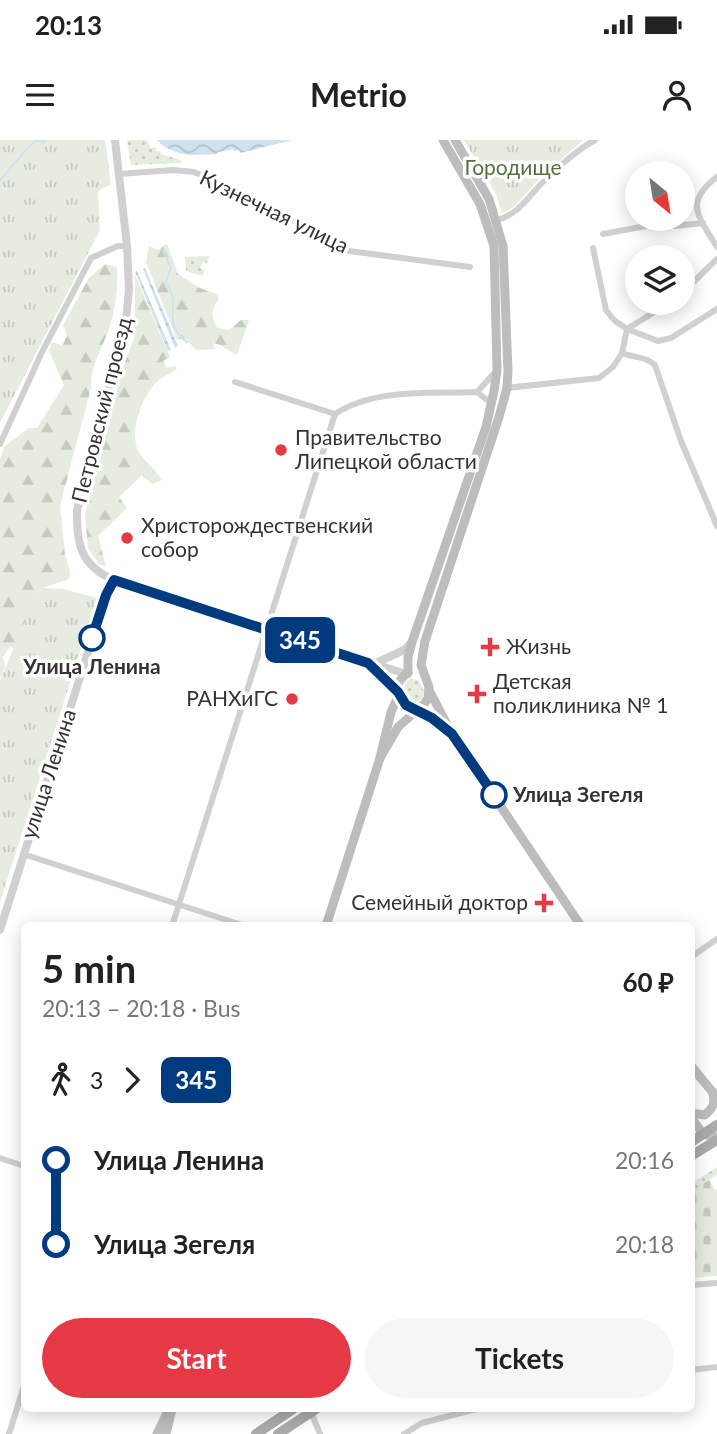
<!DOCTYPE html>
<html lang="en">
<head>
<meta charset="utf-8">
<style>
	:root { --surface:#fff; --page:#f6f6f6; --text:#222; --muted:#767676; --accent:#e63946 }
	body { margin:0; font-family:Lato,sans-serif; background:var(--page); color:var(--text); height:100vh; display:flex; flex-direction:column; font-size:26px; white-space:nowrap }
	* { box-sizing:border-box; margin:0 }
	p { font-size:23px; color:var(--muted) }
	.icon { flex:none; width:38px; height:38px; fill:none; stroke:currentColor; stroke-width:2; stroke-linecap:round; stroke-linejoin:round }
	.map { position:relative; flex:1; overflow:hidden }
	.sheet { position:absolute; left:21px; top:782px; width:674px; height:490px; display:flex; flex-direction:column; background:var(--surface); border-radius:10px; box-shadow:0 4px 18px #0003 }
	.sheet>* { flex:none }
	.badge { padding:0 14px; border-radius:10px; font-size:24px; line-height:46px }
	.needle { width:46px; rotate:150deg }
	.controls { position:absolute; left:625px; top:21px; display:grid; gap:14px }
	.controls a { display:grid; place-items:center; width:70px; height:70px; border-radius:50%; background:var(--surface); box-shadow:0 4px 18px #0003; font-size:35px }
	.map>.badge { position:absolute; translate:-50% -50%; box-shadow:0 0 0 4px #fff }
	.legs { display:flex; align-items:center; gap:10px; height:77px; padding:0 21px; font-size:23px }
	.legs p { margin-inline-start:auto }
	.head { display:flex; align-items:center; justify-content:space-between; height:119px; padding:0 21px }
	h1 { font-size:38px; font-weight:700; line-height:52px }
	.button { display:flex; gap:14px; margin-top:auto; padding:14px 21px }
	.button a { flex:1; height:80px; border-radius:42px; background:var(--accent); color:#fff; font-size:28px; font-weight:700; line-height:80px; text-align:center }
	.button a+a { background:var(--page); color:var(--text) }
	ul { padding:0 21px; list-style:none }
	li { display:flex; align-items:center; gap:24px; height:84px; font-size:26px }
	li i { display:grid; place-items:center; width:10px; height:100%; margin:0 9px; background:currentColor }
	li i::after { content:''; width:18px; height:18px; margin:-9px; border:5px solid; border-radius:50%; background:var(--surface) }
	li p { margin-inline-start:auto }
	li:first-child i { background:linear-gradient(#0000 50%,currentColor 0) }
	li:last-child i { background:linear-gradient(currentColor 50%,#0000 0) }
	.status { display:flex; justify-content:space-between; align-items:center; height:49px; padding:0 35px; background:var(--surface); direction:ltr }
	.status svg { height:19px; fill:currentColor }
	header { display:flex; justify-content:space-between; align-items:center; height:91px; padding:0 21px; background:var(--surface); font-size:32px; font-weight:700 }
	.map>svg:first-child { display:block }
	.grass { fill:url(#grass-dots) }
	.forest { fill:url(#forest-firs) }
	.cemetery { fill:url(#cemetery-stones) }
	.park { fill:url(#park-tufts) }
	.water { fill:url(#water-waves) }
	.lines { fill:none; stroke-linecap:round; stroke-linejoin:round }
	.stream { stroke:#cfe2ee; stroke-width:2 }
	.minor { stroke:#d0d0d0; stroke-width:6 }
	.tertiary { stroke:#d0d0d0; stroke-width:8 }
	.secondary { stroke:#bdbdbd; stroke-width:9 }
	.primary { stroke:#ababab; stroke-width:10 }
	.line-1-casing { stroke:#fff; stroke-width:16 }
	.line-1 { stroke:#003b80; stroke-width:10 }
	.poi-dot { fill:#e63946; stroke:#fff; stroke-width:2.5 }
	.stop-1-dot { fill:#fff; stroke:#003b80; stroke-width:3.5 }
	.labels { text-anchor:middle; stroke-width:7; stroke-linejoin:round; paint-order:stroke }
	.park-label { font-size:21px; fill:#56703f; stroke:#fff }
	.street-label { font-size:21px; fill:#333; stroke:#fff }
	.poi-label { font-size:21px; fill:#333; stroke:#fff; text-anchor:start }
	.stop-label { font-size:21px; font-weight:bold; fill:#333; stroke:#fff }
</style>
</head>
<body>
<div class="status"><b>20:13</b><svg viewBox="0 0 49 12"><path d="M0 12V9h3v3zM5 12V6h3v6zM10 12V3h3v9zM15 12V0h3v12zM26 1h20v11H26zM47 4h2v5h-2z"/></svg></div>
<header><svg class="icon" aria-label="menu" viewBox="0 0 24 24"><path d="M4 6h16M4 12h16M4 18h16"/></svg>Metrio<svg class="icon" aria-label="person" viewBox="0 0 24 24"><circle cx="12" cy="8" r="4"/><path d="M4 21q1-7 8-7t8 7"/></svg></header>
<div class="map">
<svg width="717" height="1294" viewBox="0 0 717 1294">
	<defs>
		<pattern id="grass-dots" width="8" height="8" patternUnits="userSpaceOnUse" patternTransform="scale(1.75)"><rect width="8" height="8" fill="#e6ecdf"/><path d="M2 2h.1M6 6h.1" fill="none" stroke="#c6cbc0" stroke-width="1.8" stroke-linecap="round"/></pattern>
		<pattern id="forest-firs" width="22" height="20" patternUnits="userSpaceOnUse" patternTransform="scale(1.75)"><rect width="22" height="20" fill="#e6ecdf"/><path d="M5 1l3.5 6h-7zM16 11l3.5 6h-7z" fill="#c6cbc0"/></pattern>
		<pattern id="cemetery-stones" width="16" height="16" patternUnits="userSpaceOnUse" patternTransform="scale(1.75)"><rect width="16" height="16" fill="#e6ecdf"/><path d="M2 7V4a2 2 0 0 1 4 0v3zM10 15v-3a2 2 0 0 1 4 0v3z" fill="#c6cbc0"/></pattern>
		<pattern id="park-tufts" width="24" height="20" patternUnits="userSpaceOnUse" patternTransform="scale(1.75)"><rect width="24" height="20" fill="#e6ecdf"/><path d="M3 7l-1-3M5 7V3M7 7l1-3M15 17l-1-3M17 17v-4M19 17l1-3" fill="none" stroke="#c6cbc0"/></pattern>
		<pattern id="water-waves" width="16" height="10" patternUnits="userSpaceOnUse" patternTransform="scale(1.75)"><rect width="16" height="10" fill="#cfe2ee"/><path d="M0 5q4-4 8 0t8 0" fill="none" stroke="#b2c2cd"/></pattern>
	</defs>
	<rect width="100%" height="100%" fill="#fff"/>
	<g class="grass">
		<polygon points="127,0 147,0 151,8 156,7 156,11 160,11 161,14 181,20 181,23 131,25"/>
		<polygon points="210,116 207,123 203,122 200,128 204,130 203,136 186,131 185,117"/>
		<path d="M411,538L419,541L424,551L422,559L415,563C404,562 402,551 406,542Z"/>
		<polygon points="717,1027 717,1035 691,1052 691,1044"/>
	</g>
	<g class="forest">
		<path d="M167,104L178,134L200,148L217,154L219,159C211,169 210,178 218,188L229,190L241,180H249L237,215C228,211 222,204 213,203L215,209L196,210L185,198L177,200L146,122L149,106L159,110L162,106Z"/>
		<path d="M105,124L117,127C118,149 116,168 109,189C102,209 90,226 91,248L60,366L65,415L70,432L69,439L43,448L35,457L14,508L10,507L3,517L5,527L0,539V319L5,306L29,288H37L64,245L49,211L52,202L62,206L67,196L63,185L89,138Z"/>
		<path d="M135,135L170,217L163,221L167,228L175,226L177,229C169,234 159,238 154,245C140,261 128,295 140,314C147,324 156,329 162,340L152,344L142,335L119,357L127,368L98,396L106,427L99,424L88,408L85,374L121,233L135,196Z"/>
	</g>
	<polygon class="cemetery" points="709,1040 715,1050 717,1049 717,1136 691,1138 691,1052"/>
	<g class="park">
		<polygon points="0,0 105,0 111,45 100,49 98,54 100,90 0,283"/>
		<polygon points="464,0 583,0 539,39 514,67 502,73 496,54"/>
		<polygon points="43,448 63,449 97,458 0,762 0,541 35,457"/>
	</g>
	<g class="water">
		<path d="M156,0H293L240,13L239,10L234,11L232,8L231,10L218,12L217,14C193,16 175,17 156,0Z"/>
		<polygon points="145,128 178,206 175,208 143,129"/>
		<polygon points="137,131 171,210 168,211 135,132"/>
	</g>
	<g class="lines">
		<g class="stream">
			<polyline points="38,0 44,2 46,0"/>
			<path d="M0,40C13,27 22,11 37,0"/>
			<path d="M163,110L171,128L166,142C184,169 159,180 187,202"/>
		</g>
		<g class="minor">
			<polyline points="119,34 173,30 194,32 245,54 349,111 470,127"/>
			<path d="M717,37C683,63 699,77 717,107"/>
			<path d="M497,80C519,74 527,58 543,42C559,26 575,11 595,0"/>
			<polyline points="603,94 651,85 675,86 703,83"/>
			<polyline points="593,108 606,170 614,180 627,189 658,201 671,198 717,169"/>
			<polyline points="682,153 717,119"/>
			<polyline points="627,189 669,163"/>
			<path d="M622,213C634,218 645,216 655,225L681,301L717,386"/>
			<polyline points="235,242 335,274"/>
			<polyline points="507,248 599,238 613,227 622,213 627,189"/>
			<polyline points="477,252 497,230"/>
			<path d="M335,274C374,248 431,254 477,252L491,263"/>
			<polyline points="0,304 42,212 91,118 118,106 127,106"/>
			<polyline points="23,714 245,786"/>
			<polyline points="172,786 335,274"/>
			<polyline points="691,817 717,799"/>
			<polyline points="0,1018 24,1026"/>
			<polyline points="691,1145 717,1143"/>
			<polyline points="691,1230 717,1227"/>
			<polyline points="311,1272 320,1294"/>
			<polyline points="9,1294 24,1246"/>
			<polyline points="404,1294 422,1283 476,1269"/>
		</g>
		<g class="tertiary">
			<path d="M115,0L127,106L129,149L126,181L77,370C76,404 81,426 114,440L406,534"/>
			<polyline points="368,523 398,552"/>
			<polyline points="376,523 404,510 412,502"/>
			<polyline points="0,790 106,455 114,440"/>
		</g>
		<g class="secondary">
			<polyline points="408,533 408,517 412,502 486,287 494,251 497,230 494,106 480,64 443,0"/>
			<path d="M408,533C374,556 434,579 448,590"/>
			<polyline points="429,550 452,594 581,786"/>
			<polyline points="380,618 398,587 425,563 428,558 429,547 421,525 425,501 499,277 507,248 508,231 503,106 489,59 455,0"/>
			<polyline points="326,786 380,618 391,572 399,555"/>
			<polyline points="691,926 716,956"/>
			<path d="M691,973L705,975C714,967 716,962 712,951"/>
			<polyline points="691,977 703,994 717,997"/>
			<polyline points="157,1294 169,1269"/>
			<polyline points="166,1294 172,1269"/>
		</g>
		<g class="primary">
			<polyline points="691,1002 717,985"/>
			<polyline points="691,1016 717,1000"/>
			<polyline points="256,1294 293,1269"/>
			<polyline points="278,1294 316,1269"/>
		</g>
	</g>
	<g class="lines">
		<defs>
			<polyline id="line-1" points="92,498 106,455 114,440 368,523 398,552 406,565 432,578 452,594 494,655"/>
		</defs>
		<use href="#line-1" class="line-1-casing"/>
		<use href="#line-1" class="line-1"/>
	</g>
	<g class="poi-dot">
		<circle cx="281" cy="310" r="7"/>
		<circle cx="127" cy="398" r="7"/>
		<path d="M486.5 496.5h7v7h7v7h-7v7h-7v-7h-7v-7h7z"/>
		<path d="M473.5 543.5h7v7h7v7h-7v7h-7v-7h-7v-7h7z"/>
		<circle cx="292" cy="559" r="7"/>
		<path d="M540.5 752.5h7v7h7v7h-7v7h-7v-7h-7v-7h7z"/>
	</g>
	<g class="stop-1-dot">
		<circle cx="92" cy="498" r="12"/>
		<circle cx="494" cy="655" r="12"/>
	</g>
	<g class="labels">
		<g class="park-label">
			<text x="513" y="35">Городище</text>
		</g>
		<g class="street-label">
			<text transform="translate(274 72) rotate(26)" y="7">Кузнечная улица</text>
			<text transform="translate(102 270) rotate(-76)" y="7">Петровский проезд</text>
			<text transform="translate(49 634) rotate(-72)" y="7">улица Ленина</text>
		</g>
		<g class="poi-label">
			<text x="295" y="305">Правительство<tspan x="295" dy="24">Липецкой области</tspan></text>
			<text x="141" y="393">Христорождественский<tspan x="141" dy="24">собор</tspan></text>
			<text x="506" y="514">Жизнь</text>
			<text x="493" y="549">Детская<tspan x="493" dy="24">поликлиника № 1</tspan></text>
			<text x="278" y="566" text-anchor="end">РАНХиГС</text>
			<text x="528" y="770" text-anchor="end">Семейный доктор</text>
		</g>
		<g class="stop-label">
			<text x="92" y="534">Улица Ленина</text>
			<text x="513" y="662" text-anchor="start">Улица Зегеля</text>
		</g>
	</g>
</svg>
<div class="controls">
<a><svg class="needle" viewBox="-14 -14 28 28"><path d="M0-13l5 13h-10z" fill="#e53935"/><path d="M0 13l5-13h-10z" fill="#767676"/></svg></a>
<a><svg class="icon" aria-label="layers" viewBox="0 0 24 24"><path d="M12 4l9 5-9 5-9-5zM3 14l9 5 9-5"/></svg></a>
</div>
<b class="badge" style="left:300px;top:500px;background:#003b80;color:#fff">345</b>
<section class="sheet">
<div class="head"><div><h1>5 min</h1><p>20:13 – 20:18 · Bus</p></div><b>60 ₽</b></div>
<div class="legs"><svg class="icon" aria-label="walk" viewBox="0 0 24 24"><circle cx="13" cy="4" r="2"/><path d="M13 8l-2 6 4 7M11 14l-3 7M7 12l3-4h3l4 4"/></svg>3<svg class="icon" aria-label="forward" viewBox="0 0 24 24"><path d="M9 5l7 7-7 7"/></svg><b class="badge" style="background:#003b80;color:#fff">345</b></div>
<ul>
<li><i style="color:#003b80"></i><b>Улица Ленина</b><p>20:16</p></li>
<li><i style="color:#003b80"></i><b>Улица Зегеля</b><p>20:18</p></li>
</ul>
<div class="button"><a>Start</a><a>Tickets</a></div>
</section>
</div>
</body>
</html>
